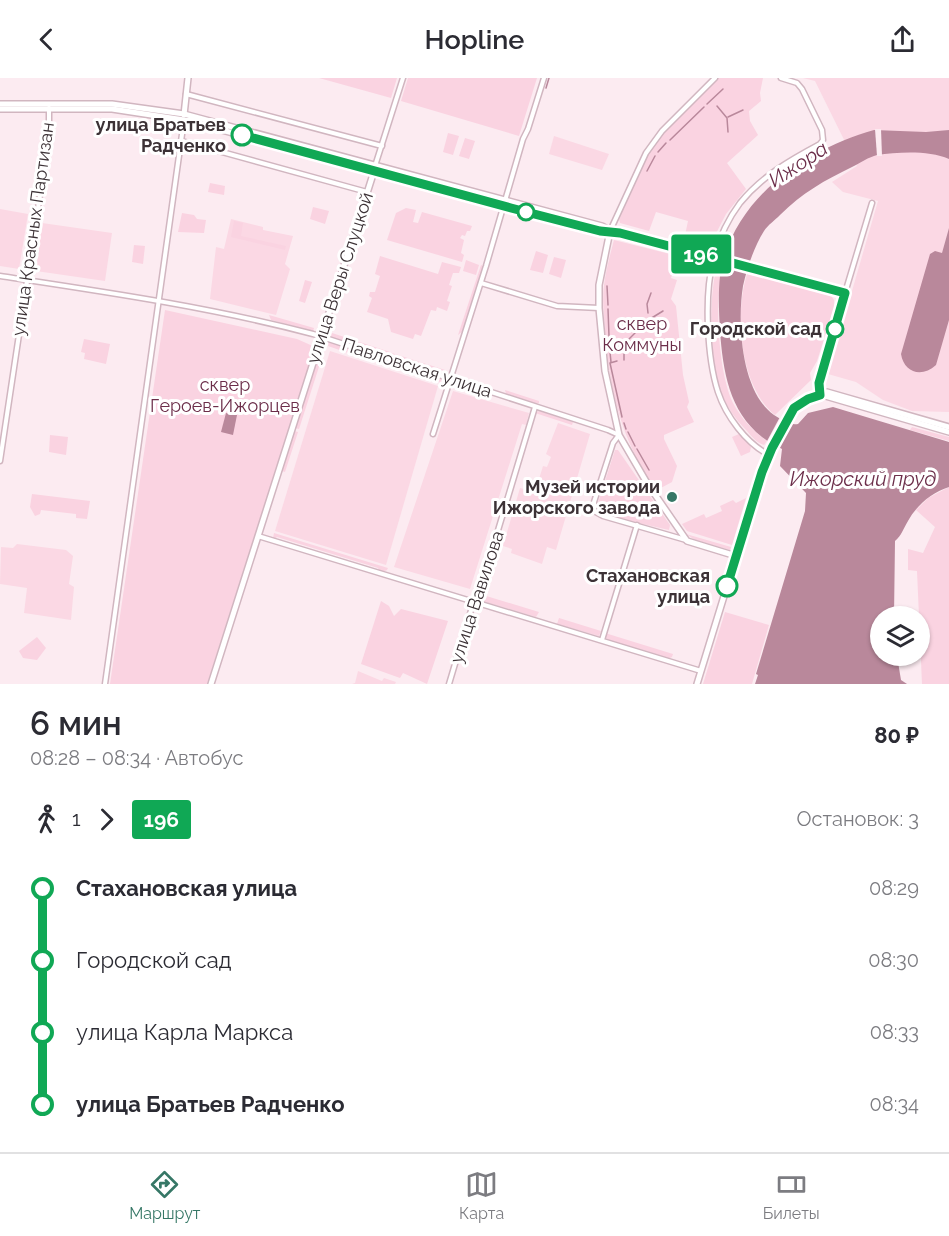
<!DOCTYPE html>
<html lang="ru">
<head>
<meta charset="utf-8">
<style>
	:root { --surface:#fff; --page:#f2f2f3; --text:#2b2b33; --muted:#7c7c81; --line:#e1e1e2; --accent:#367766 }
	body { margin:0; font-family:Raleway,sans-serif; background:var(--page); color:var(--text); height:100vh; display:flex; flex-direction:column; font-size:22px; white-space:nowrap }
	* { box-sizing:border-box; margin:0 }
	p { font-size:20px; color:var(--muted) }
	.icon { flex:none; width:33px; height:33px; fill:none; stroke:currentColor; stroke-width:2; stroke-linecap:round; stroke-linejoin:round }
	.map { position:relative; height:606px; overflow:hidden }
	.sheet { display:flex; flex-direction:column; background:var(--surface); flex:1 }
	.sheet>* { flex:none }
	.badge { padding:0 12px; border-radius:4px; font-size:21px; line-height:39px }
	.buttons { position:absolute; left:870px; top:528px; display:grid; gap:12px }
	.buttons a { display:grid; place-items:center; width:60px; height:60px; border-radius:50%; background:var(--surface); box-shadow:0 2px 4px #0004; font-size:30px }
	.map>.badge { position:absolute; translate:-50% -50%; box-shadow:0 0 0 3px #fff }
	.legs { display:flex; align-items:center; gap:9px; height:66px; padding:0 30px; font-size:20px }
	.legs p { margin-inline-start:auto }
	.summary { display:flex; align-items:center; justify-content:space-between; height:102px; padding:0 30px }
	h1 { font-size:33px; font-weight:600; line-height:45px }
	ul { padding:0 30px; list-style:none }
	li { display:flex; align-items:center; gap:21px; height:72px; font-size:22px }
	li i { display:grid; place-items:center; width:9px; height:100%; margin:0 8px; background:currentColor }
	li i::after { content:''; width:15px; height:15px; margin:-8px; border:4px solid; border-radius:50%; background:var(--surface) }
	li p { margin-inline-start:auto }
	li:first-child i { background:linear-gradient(#0000 50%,currentColor 0) }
	li:last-child i { background:linear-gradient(currentColor 50%,#0000 0) }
	header { display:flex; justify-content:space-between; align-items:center; height:78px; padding:0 30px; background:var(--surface); font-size:27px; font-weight:600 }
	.tab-bar { display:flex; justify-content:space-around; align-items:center; height:84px; border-top:2px solid var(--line); background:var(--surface); font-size:16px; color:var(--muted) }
	.tab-bar a { display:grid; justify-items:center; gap:3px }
	.tab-bar .active { color:var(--accent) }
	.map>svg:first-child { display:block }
	.built { fill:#fbd8e4 }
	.green { fill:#fad3e1 }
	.water { fill:#b9889b }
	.pier { fill:#fcebf1 }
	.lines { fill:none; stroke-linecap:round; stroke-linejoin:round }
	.stream { stroke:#b9889b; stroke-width:1.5 }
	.street-casing { stroke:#d1b6c0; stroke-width:7 }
	.secondary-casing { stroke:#d1b6c0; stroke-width:8 }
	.street { stroke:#fff; stroke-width:4 }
	.secondary { stroke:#fff; stroke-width:5 }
	.line-1-casing { stroke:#fff; stroke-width:14 }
	.line-1 { stroke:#10a855; stroke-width:9 }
	.stop-1-dot { fill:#fff; stroke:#10a855; stroke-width:3 }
	.poi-dot { fill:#367766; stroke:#fff; stroke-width:2 }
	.labels { text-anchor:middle; stroke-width:6; stroke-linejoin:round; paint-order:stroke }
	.stop-label { font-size:18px; font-weight:bold; fill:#3c3236; stroke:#fff; text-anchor:end }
	.street-label { font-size:18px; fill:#3c3236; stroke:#fff }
	.park-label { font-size:18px; fill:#6c2e4a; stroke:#fff }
	.poi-label { font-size:18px; font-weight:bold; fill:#3c3236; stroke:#fff; text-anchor:end }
	.water-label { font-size:20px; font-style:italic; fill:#6c2e4a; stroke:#fff }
</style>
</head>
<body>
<header><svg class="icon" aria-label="back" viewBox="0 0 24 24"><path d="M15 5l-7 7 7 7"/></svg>Hopline<svg class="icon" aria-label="share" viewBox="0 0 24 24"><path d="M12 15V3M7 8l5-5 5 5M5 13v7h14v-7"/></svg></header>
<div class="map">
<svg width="949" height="606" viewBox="0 0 949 606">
	<rect width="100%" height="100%" fill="#fcebf1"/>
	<g class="built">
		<polygon points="803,0 949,0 949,334 912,333 883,322 856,304 828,296 878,123 843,114 832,104 857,88 815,3"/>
		<polygon points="554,58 609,76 602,92 549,76"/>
		<polygon points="0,131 28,136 19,191 0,188"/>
		<polygon points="231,141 263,149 263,152 293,158 285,186 290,191 276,237 210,221 216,169 224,171"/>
		<polygon points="42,145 112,155 105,203 36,193"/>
		<polygon points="330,273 438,308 386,487 275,453"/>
		<polygon points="453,313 529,335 526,347 522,346 470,511 394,489"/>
		<polygon points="558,345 590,356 556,472 547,469 542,486 511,475 512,471 503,468 520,410 535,414 543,388 547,389 551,379 546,376"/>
		<polygon points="17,466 66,472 73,478 69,506 74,509 71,542 24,535 27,510 0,506 1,469 13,470"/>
		<polygon points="358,593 382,603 384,600 396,604 395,606 352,606 355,605"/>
	</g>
	<g class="green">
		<polygon points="319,0 397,0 391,20"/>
		<polygon points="408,0 537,0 519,58 401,23"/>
		<polygon points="718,0 763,0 760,15 761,23 749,33 750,43 758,57 727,85 746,111 726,136 709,169 684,162 688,143 656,134 649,153 620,145 619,141 627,120 650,73 661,58"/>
		<polygon points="448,55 459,58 453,77 443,74"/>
		<polygon points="465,60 475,63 469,81 459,78"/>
		<polygon points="210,105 225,108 224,117 208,114"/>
		<polygon points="313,129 329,133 325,146 310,141"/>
		<polygon points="406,130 416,132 413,144 418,145 422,134 472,148 470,153 467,153 465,158 462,157 460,160 464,162 461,175 464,177 462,184 387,162 396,135"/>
		<polygon points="182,135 194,137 197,141 206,142 204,155 178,154"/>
		<polygon points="234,143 243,145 241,158 286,168 285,172 231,159"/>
		<path d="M614,162L678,178L671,200L677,202L671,221L676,228L683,297L689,324L687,329L694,344L664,357V361L677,388L672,404L657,412C622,367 609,309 605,253C604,238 602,222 604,207C606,192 610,177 614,162Z"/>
		<polygon points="134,167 145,168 143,186 132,184"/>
		<polygon points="536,173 548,177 543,195 530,192"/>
		<polygon points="380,178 438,196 442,184 461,189 459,195 453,195 449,207 452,208 447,223 450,224 447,233 437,229 436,233 431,232 421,258 415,256 413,261 391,254 388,241 367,234 372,220 369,218 370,214 375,214 380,198 375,196"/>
		<polygon points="554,179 566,182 561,200 549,196"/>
		<polygon points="466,182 479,187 476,197 463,193"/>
		<path d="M720,186L723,187C714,220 718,294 733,325C741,340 753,353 767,363L764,367C757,365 752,359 747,353C736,342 726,328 721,314C710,282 708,221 717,188Z"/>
		<polygon points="481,187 483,188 463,253 458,257"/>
		<path d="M747,196L755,198L757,196L830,216L834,222V230L817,283L810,295L811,302L775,337C740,309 734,237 747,196Z"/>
		<polygon points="305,202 312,204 305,225 299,223"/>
		<polygon points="165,232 297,261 315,269 207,606 110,606"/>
		<polygon points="269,237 314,250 313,253 271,242"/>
		<polygon points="332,255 390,274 387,277 331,259"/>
		<polygon points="84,261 110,266 106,286 84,281 85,275 81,274"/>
		<polygon points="329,264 377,280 377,285 328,268"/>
		<polygon points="321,269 325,270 299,351 295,350"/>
		<polygon points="392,275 445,292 444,296 392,279"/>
		<polygon points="383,281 442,301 440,304 379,285"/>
		<polygon points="505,312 539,323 539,325 536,326 506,316"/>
		<polygon points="539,333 573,344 572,347 535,335"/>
		<polygon points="912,349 949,359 949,363 910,352"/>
		<polygon points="294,353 298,354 285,394 282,393"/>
		<polygon points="739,356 751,369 750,374 741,378 732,359"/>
		<polygon points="50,357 68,359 66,377 49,374"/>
		<polygon points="615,372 618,372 670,447 669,452 634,444 598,433 597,428"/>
		<polygon points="949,409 949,606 922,606 917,493 908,492 908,471 923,475 935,449 916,432 928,420"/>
		<polygon points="32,416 90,423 87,441 76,440 76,436 41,432 40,436 35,438 30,429"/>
		<polygon points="746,420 732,467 687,453 682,446 704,436 706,440 722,433 720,428 733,422 736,425"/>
		<polygon points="274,455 388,490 387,492 383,494 379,493 378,490 277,459 275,461 273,460"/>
		<polygon points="686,456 731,469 730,472 695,462"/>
		<polygon points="483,517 539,534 536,539 482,523"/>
		<polygon points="381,523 389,528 394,538 401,531 448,543 427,606 403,595 400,600 361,586"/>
		<polygon points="725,534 769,547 752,606 703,606"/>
		<polygon points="559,540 601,553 599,558 557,546"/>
		<polygon points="605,555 673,576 672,579 668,581 607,563"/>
		<polygon points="37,559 46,570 37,582 23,580 19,573"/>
	</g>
	<g class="water">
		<path d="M874,52L926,54L949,52V81C929,72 898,74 877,77C869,79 860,85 852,89C825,102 802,115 780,137C775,142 768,147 764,153C754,169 747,190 743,208C737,244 741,314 774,337C781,341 790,348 798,346L808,335L833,329L949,364V409C932,414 916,428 908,443C903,451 902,457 895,463L894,538H880V578H897L901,602L907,606H755L758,597L756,596L805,433L806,415L780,388L782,371C776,367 768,364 762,359C729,333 723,293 720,253C719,235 718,216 720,198C732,121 804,72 874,52Z"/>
		<path d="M949,150V242L936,287C922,300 904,295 901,276L930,176L935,173L942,175Z"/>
		<polygon points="226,335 237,337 233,357 221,354"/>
	</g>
	<g class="pier">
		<polygon points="875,51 881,51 882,78 877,78"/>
		<polygon points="781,337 793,344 778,372 766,365"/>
	</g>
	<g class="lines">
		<g class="stream">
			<polyline points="546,10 549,0"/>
			<polyline points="707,26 723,11"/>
			<polyline points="717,28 727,40 728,54"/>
			<polyline points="728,39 743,32"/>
			<polyline points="670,62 704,29"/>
			<polyline points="658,74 666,65"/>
			<polyline points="647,93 655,78"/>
			<polyline points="607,208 608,227"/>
			<polyline points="608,231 609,258"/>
			<polyline points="648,235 647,226 651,215"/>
			<polyline points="650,241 663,233"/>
			<polyline points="609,264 611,284"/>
			<polyline points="625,265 647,243"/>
			<polyline points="624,282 624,271"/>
			<polyline points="617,283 610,285 622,339"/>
			<polyline points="624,345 626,351"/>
			<polyline points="628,354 635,368"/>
			<polyline points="637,371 649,392"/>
		</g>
		<defs>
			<g id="street">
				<polyline points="186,16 382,68"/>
				<polyline points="182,63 367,114"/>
				<polyline points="375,88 403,0"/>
				<polyline points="610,153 646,75 662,53 715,0"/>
				<path d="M0,198C106,214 210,229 313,256L608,352L619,357L613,365L594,424V433L603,438L686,462"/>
				<polyline points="481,205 557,228 599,230"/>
				<polyline points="845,215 872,125"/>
				<polyline points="433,356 486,188 523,61 528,51 544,0"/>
				<path d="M769,377C746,365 726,338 718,314C707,280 704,218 713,183C718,163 728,141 740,125C762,98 790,82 820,66L823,62L822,52L802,11L797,5L781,0"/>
				<polyline points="0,383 49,57 49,30"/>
				<polyline points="258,458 701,593"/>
				<polyline points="602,562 637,447"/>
				<polyline points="105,606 184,42"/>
				<polyline points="449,606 472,529 478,519 535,329"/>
			</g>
			<g id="secondary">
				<polyline points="0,26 112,26 184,36 602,148 609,152"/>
				<polyline points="0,31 112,31 184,42 600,153 610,153 845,215 819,305 820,317"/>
				<polyline points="184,37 188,0"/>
				<polyline points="610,153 599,207 599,230 605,293 619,357 647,405 687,463 736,478"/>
				<polyline points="822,317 949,354"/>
				<polyline points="211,606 375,90"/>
				<polyline points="697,606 764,388 772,370 794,330 808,321 827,314 949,349"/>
			</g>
		</defs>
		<use href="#street" class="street-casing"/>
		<use href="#secondary" class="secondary-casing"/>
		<use href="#street" class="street"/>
		<use href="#secondary" class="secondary"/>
	</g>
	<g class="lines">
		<defs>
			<polyline id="line-1" points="242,57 511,130 600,153 620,155 845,215 819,305 820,317 808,321 794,330 772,370 762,394 727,508"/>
		</defs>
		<use href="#line-1" class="line-1-casing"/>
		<use href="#line-1" class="line-1"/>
	</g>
	<g class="stop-1-dot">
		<circle cx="242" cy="57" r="10"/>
		<circle cx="526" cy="134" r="8"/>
		<circle cx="835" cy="251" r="8"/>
		<circle cx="727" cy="508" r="10"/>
	</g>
	<circle class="poi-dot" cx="672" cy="419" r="6"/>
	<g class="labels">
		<g class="stop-label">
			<text x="226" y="53">улица Братьев<tspan x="226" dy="21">Радченко</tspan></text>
			<text x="822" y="257">Городской сад</text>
			<text x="710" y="504">Стахановская<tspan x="710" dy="21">улица</tspan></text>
		</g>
		<g class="street-label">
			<text transform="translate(33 151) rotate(-82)" y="6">улица Красных Партизан</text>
			<text transform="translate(340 200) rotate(-72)" y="6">улица Веры Слуцкой</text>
			<text transform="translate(417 290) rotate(18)" y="6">Павловская улица</text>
			<text transform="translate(477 519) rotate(-72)" y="6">улица Вавилова</text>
		</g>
		<g class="park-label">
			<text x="642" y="252">сквер<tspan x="642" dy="21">Коммуны</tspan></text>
			<text x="225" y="313">сквер<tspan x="225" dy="21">Героев-Ижорцев</tspan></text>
		</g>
		<g class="poi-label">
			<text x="660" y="415">Музей истории<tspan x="660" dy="21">Ижорского завода</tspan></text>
		</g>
		<g class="water-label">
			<text transform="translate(798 86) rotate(-33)" y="7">Ижора</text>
			<text x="863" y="408">Ижорский пруд</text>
		</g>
	</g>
</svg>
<div class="buttons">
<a><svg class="icon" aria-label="layers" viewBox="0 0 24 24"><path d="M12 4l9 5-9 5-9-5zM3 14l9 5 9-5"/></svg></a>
</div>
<b class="badge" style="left:701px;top:176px;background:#10a855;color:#fff">196</b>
</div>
<section class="sheet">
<div class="summary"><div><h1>6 мин</h1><p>08:28 – 08:34 · Автобус</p></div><b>80 ₽</b></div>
<div class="legs"><svg class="icon" aria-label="walk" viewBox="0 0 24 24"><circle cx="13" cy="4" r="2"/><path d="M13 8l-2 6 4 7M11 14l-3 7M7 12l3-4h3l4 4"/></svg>1<svg class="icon" aria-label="forward" viewBox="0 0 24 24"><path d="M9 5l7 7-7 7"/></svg><b class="badge" style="background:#10a855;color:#fff">196</b><p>Остановок: 3</p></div>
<ul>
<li><i style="color:#10a855"></i><b>Стахановская улица</b><p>08:29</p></li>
<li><i style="color:#10a855"></i><span>Городской сад</span><p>08:30</p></li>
<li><i style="color:#10a855"></i><span>улица Карла Маркса</span><p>08:33</p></li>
<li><i style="color:#10a855"></i><b>улица Братьев Радченко</b><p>08:34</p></li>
</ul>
</section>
<nav class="tab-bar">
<a class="active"><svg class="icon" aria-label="directions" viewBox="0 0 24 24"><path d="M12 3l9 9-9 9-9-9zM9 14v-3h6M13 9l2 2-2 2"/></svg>Маршрут</a>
<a><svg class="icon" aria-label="map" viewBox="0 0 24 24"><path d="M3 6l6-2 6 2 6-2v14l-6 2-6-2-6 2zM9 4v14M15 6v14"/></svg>Карта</a>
<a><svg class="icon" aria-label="tickets" viewBox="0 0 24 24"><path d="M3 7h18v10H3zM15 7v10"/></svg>Билеты</a>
</nav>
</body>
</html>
